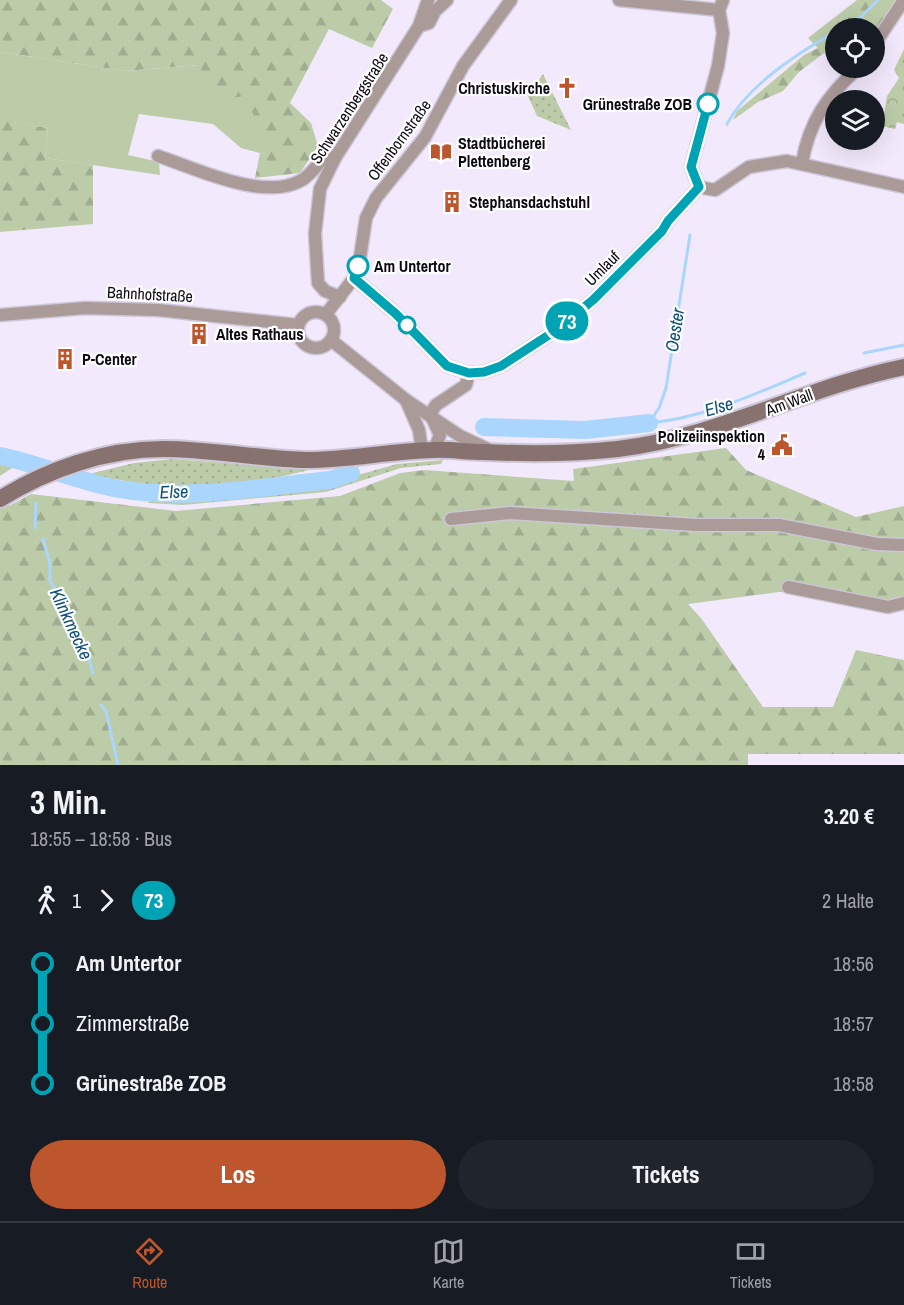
<!DOCTYPE html>
<html lang="de">
<head>
<meta charset="utf-8">
<style>
	:root { --surface:#171b24; --page:#20242c; --text:#f1f3f6; --muted:#9ea1a6; --line:#363941; --accent:#bd562c }
	body { margin:0; font-family:"Archivo Narrow",sans-serif; background:var(--page); color:var(--text); height:100vh; display:flex; flex-direction:column; font-size:22px; white-space:nowrap }
	* { box-sizing:border-box; margin:0 }
	p { font-size:20px; color:var(--muted) }
	.icon { flex:none; width:33px; height:33px; fill:none; stroke:currentColor; stroke-width:2; stroke-linecap:round; stroke-linejoin:round }
	.map { position:relative; height:765px; overflow:hidden }
	.panel { display:flex; flex-direction:column; background:var(--surface); flex:1 }
	.panel>* { flex:none }
	.badge { padding:0 12px; border-radius:20px; font-size:21px; line-height:39px }
	.controls { position:absolute; left:825px; top:18px; display:grid; gap:12px }
	.controls a { display:grid; place-items:center; width:60px; height:60px; border-radius:50%; background:var(--surface); box-shadow:0 6px 24px #0002; font-size:30px }
	.map>.badge { position:absolute; translate:-50% -50%; box-shadow:0 0 0 3px #fff }
	.legs { display:flex; align-items:center; gap:9px; height:66px; padding:0 30px; font-size:20px }
	.legs p { margin-inline-start:auto }
	.summary { display:flex; align-items:center; justify-content:space-between; height:102px; padding:0 30px }
	h1 { font-size:33px; font-weight:800; line-height:45px }
	.primary-button { display:flex; gap:12px; margin-top:auto; padding:12px 30px }
	.primary-button a { flex:1; height:69px; border-radius:36px; background:var(--accent); color:#fff; font-size:24px; font-weight:800; line-height:69px; text-align:center }
	.primary-button a+a { background:var(--page); color:var(--text) }
	ul { padding:0 30px; list-style:none }
	li { display:flex; align-items:center; gap:21px; height:60px; font-size:22px }
	li i { display:grid; place-items:center; width:9px; height:100%; margin:0 8px; background:currentColor }
	li i::after { content:''; width:15px; height:15px; margin:-8px; border:4px solid; border-radius:50%; background:var(--surface) }
	li p { margin-inline-start:auto }
	li:first-child i { background:linear-gradient(#0000 50%,currentColor 0) }
	li:last-child i { background:linear-gradient(currentColor 50%,#0000 0) }
	.menu { display:flex; justify-content:space-around; align-items:center; height:84px; border-top:2px solid var(--line); background:var(--surface); font-size:16px; color:var(--muted) }
	.menu a { display:grid; justify-items:center; gap:3px }
	.menu .active { color:var(--accent) }
	.map>svg:first-child { display:block }
	.grass { fill:url(#grass-dots) }
	.forest { fill:url(#forest-firs) }
	.park { fill:url(#park-crowns) }
	.garden { fill:#bccba8 }
	.lines { fill:none; stroke-linecap:round; stroke-linejoin:round }
	.stream { stroke:#aad6fe; stroke-width:3 }
	.river { stroke:#aad6fe; stroke-width:18 }
	.minor-casing { stroke:#cdc6d7; stroke-width:15 }
	.secondary-casing { stroke:#cdc6d7; stroke-width:20 }
	.minor { stroke:#aa9a98; stroke-width:12 }
	.secondary { stroke:#887270; stroke-width:16 }
	.line-1-casing { stroke:#fff; stroke-width:14 }
	.line-1 { stroke:#00a3b4; stroke-width:9 }
	.stop-1-dot { fill:#fff; stroke:#00a3b4; stroke-width:3 }
	.labels { text-anchor:middle; stroke-width:4.5; stroke-linejoin:round; paint-order:stroke }
	.poi-label { font-size:16px; font-weight:bold; fill:#0d0912; stroke:#fff; text-anchor:start }
	.stop-label { font-size:16px; font-weight:bold; fill:#0d0912; stroke:#fff; text-anchor:end }
	.street-label { font-size:16px; fill:#0d0912; stroke:#fff }
	.water-label { font-size:18px; font-style:italic; fill:#0b4f7f; stroke:#fff }
</style>
</head>
<body>
<div class="map">
<svg width="904" height="765" viewBox="0 0 904 765">
	<defs>
		<pattern id="grass-dots" width="8" height="8" patternUnits="userSpaceOnUse" patternTransform="scale(1.5)"><rect width="8" height="8" fill="#bccba8"/><path d="M2 2h.1M6 6h.1" fill="none" stroke="#a0ad90" stroke-width="1.8" stroke-linecap="round"/></pattern>
		<pattern id="forest-firs" width="22" height="20" patternUnits="userSpaceOnUse" patternTransform="scale(1.5)"><rect width="22" height="20" fill="#bccba8"/><path d="M5 1l3.5 6h-7zM16 11l3.5 6h-7z" fill="#a0ad90"/></pattern>
		<pattern id="park-crowns" width="20" height="18" patternUnits="userSpaceOnUse" patternTransform="scale(1.5)"><rect width="20" height="18" fill="#bccba8"/><path d="M2 6a3 3 0 1 1 6 0M12 15a3 3 0 1 1 6 0" fill="none" stroke="#a0ad90"/></pattern>
	</defs>
	<rect width="100%" height="100%" fill="#f2eafc"/>
	<g class="grass">
		<polygon points="543,74 571,130 537,116 528,96"/>
		<polygon points="172,459 313,469 255,483 173,488 85,475 134,463"/>
		<polygon points="443,460 441,464 401,468 326,492 183,505 148,503 149,501 167,502 304,490 397,464"/>
	</g>
	<g class="forest">
		<polygon points="0,0 381,0 393,9 372,48 329,29 290,103 311,123 318,146 300,173 255,178 260,153 260,131 210,100 199,65 125,71 0,52"/>
		<polygon points="857,0 896,0 875,37 874,28 836,28 835,55 828,50 799,72 783,91 758,102 733,120 737,111 804,55 818,48 808,38"/>
		<polygon points="0,116 13,122 48,128 45,158 93,165 93,224 0,232"/>
		<polygon points="726,448 746,470 856,517 904,506 904,603 888,607 801,589 688,604 701,618 763,707 833,707 856,650 904,660 904,754 748,754 748,765 0,765 0,494 9,506 31,494 176,511 340,496 400,473 425,470 574,481 573,469"/>
		<polygon points="0,450 29,457 0,476"/>
	</g>
	<polygon class="park" points="904,49 904,124 897,122 895,129 882,126 887,96 899,78 894,70"/>
	<polygon class="garden" points="0,52 125,71 200,65 210,100 246,96 260,131 260,153 241,148 213,124 139,114 128,155 159,162 160,175 45,158 48,128 12,122 0,117"/>
	<g class="lines">
		<g class="stream">
			<polyline points="841,28 862,16 878,0"/>
			<path d="M727,124C748,85 797,54 836,31"/>
			<polyline points="864,353 904,345"/>
			<polyline points="649,423 659,408 666,388 690,235"/>
			<path d="M649,423C704,418 755,394 805,373"/>
			<polyline points="35,528 36,503"/>
			<polyline points="43,539 50,564 50,581 67,609 75,637 88,654 93,673"/>
			<polyline points="101,705 106,711 118,765"/>
		</g>
		<g class="river">
			<polyline points="484,427 585,430 649,423"/>
			<path d="M0,456C40,464 79,482 119,489C188,501 261,487 330,480L351,473"/>
		</g>
		<defs>
			<g id="minor">
				<polyline points="619,0 719,10"/>
				<polyline points="419,26 429,23 435,11 447,0"/>
				<polyline points="874,45 904,0"/>
				<path d="M158,156C197,169 264,202 302,180C312,174 317,164 325,157L335,158"/>
				<path d="M802,163C809,122 827,96 858,68"/>
				<polyline points="699,187 715,190 749,167 787,161 904,187"/>
				<polyline points="699,187 691,167 718,66 723,33 719,10 723,0"/>
				<polyline points="354,278 396,314 447,366 469,373 484,372 501,366 555,331 593,300 662,231 668,221 699,187"/>
				<polyline points="340,297 325,291 318,283 315,234 320,189 335,158 419,26 428,0"/>
				<circle cx="316" cy="330" r="18"/>
				<polyline points="326,314 354,278 359,264 366,218 376,198 425,137 463,66 511,0"/>
				<polyline points="0,315 85,308 158,310 298,325"/>
				<polyline points="331,340 406,400 460,436 492,451"/>
				<polyline points="406,400 419,430 422,451"/>
				<polyline points="430,414 436,405 466,385 469,373"/>
				<polyline points="432,418 440,435 434,450"/>
				<polyline points="451,519 510,513 696,525 779,525 877,544 904,545"/>
				<polyline points="788,587 888,607 904,603"/>
			</g>
			<path id="secondary" d="M0,499C48,469 106,449 163,449C211,449 259,459 307,460C349,460 390,451 432,450C449,449 466,452 483,452C528,454 573,454 618,449C718,437 806,387 904,367"/>
		</defs>
		<use href="#minor" class="minor-casing"/>
		<use href="#secondary" class="secondary-casing"/>
		<use href="#minor" class="minor"/>
		<use href="#secondary" class="secondary"/>
	</g>
	<g class="lines">
		<defs>
			<polyline id="line-1" points="358,266 354,278 396,314 447,366 469,373 484,372 501,366 555,331 593,300 662,231 668,221 699,187 691,167 708,104"/>
		</defs>
		<use href="#line-1" class="line-1-casing"/>
		<use href="#line-1" class="line-1"/>
	</g>
	<defs>
		<symbol id="church-bare" viewBox="-9 -9 18 18"><path d="M-1.2-6h2.4v3.5h3.3v2.4h-3.3V6h-2.4V-.1h-3.3v-2.4h3.3Z" fill="#bd562c" stroke="#fff" stroke-width="2.5" paint-order="stroke"/></symbol>
		<symbol id="library-bare" viewBox="-9 -9 18 18"><path d="M-6-4Q-3-5.5-.7-3.5V5Q-3 3-6 4ZM6-4Q3-5.5 .7-3.5V5Q3 3 6 4Z" fill="#bd562c" stroke="#fff" stroke-width="2.5" paint-order="stroke"/></symbol>
		<symbol id="building-bare" viewBox="-9 -9 18 18"><path d="M-4-6H4V6H1V3H-1V6H-4ZM-2.5-4.3h1.7v1.8h-1.7ZM.8-4.3h1.7v1.8H.8ZM-2.5-1h1.7V.8h-1.7ZM.8-1h1.7V.8H.8Z" fill="#bd562c" stroke="#fff" stroke-width="2.5" paint-order="stroke"/></symbol>
		<symbol id="civic-bare" viewBox="-9 -9 18 18"><path d="M-.6-6.5H3V-4.5H.6V-3L4-1V1h2V6H-6V1h2V-1L-.6-3ZM-1.2 2.5V6h2.4V2.5Z" fill="#bd562c" stroke="#fff" stroke-width="2.5" paint-order="stroke"/></symbol>
	</defs>
	<g fill-rule="evenodd">
		<use href="#church-bare" x="552" y="73" width="30" height="30"/>
		<use href="#library-bare" x="426" y="137" width="30" height="30"/>
		<use href="#building-bare" x="437" y="187" width="30" height="30"/>
		<use href="#building-bare" x="184" y="319" width="30" height="30"/>
		<use href="#building-bare" x="50" y="344" width="30" height="30"/>
		<use href="#civic-bare" x="767" y="430" width="30" height="30"/>
	</g>
	<g class="stop-1-dot">
		<circle cx="708" cy="104" r="10"/>
		<circle cx="358" cy="266" r="10"/>
		<circle cx="407" cy="325" r="8"/>
	</g>
	<g class="labels">
		<g class="poi-label">
			<text x="550" y="94" text-anchor="end">Christuskirche</text>
			<text x="458" y="149">Stadtbücherei<tspan x="458" dy="18">Plettenberg</tspan></text>
			<text x="469" y="208">Stephansdachstuhl</text>
			<text x="216" y="340">Altes Rathaus</text>
			<text x="82" y="365">P-Center</text>
			<text x="765" y="442" text-anchor="end">Polizeiinspektion<tspan x="765" dy="18">4</tspan></text>
		</g>
		<g class="stop-label">
			<text x="692" y="110">Grünestraße ZOB</text>
			<text x="374" y="272" text-anchor="start">Am Untertor</text>
		</g>
		<g class="street-label">
			<text transform="translate(349 108) rotate(-57)" y="6">Schwarzenbergstraße</text>
			<text transform="translate(399 140) rotate(-54)" y="6">Offenbornstraße</text>
			<text transform="translate(602 268) rotate(-45)" y="6">Umlauf</text>
			<text transform="translate(150 294) rotate(3)" y="6">Bahnhofstraße</text>
			<text transform="translate(789 402) rotate(-20)" y="6">Am Wall</text>
		</g>
		<g class="water-label">
			<text transform="translate(675 330) rotate(-81)" y="6">Oester</text>
			<text transform="translate(719 407) rotate(-16)" y="6">Else</text>
			<text transform="translate(174 492) rotate(-2)" y="6">Else</text>
			<text transform="translate(71 624) rotate(65)" y="6">Klinkmecke</text>
		</g>
	</g>
</svg>
<div class="controls">
<a><svg class="icon" aria-label="locate" viewBox="0 0 24 24"><circle cx="12" cy="12" r="6"/><path d="M12 2v4M12 18v4M2 12h4M18 12h4"/></svg></a>
<a><svg class="icon" aria-label="layers" viewBox="0 0 24 24"><path d="M12 4l9 5-9 5-9-5zM3 14l9 5 9-5"/></svg></a>
</div>
<b class="badge" style="left:567px;top:321px;background:#00a3b4;color:#fff">73</b>
</div>
<section class="panel">
<div class="summary"><div><h1>3 Min.</h1><p>18:55 – 18:58 · Bus</p></div><b>3.20 €</b></div>
<div class="legs"><svg class="icon" aria-label="walk" viewBox="0 0 24 24"><circle cx="13" cy="4" r="2"/><path d="M13 8l-2 6 4 7M11 14l-3 7M7 12l3-4h3l4 4"/></svg>1<svg class="icon" aria-label="forward" viewBox="0 0 24 24"><path d="M9 5l7 7-7 7"/></svg><b class="badge" style="background:#00a3b4;color:#fff">73</b><p>2 Halte</p></div>
<ul>
<li><i style="color:#00a3b4"></i><b>Am Untertor</b><p>18:56</p></li>
<li><i style="color:#00a3b4"></i><span>Zimmerstraße</span><p>18:57</p></li>
<li><i style="color:#00a3b4"></i><b>Grünestraße ZOB</b><p>18:58</p></li>
</ul>
<div class="primary-button"><a>Los</a><a>Tickets</a></div>
</section>
<nav class="menu">
<a class="active"><svg class="icon" aria-label="directions" viewBox="0 0 24 24"><path d="M12 3l9 9-9 9-9-9zM9 14v-3h6M13 9l2 2-2 2"/></svg>Route</a>
<a><svg class="icon" aria-label="map" viewBox="0 0 24 24"><path d="M3 6l6-2 6 2 6-2v14l-6 2-6-2-6 2zM9 4v14M15 6v14"/></svg>Karte</a>
<a><svg class="icon" aria-label="tickets" viewBox="0 0 24 24"><path d="M3 7h18v10H3zM15 7v10"/></svg>Tickets</a>
</nav>
</body>
</html>
